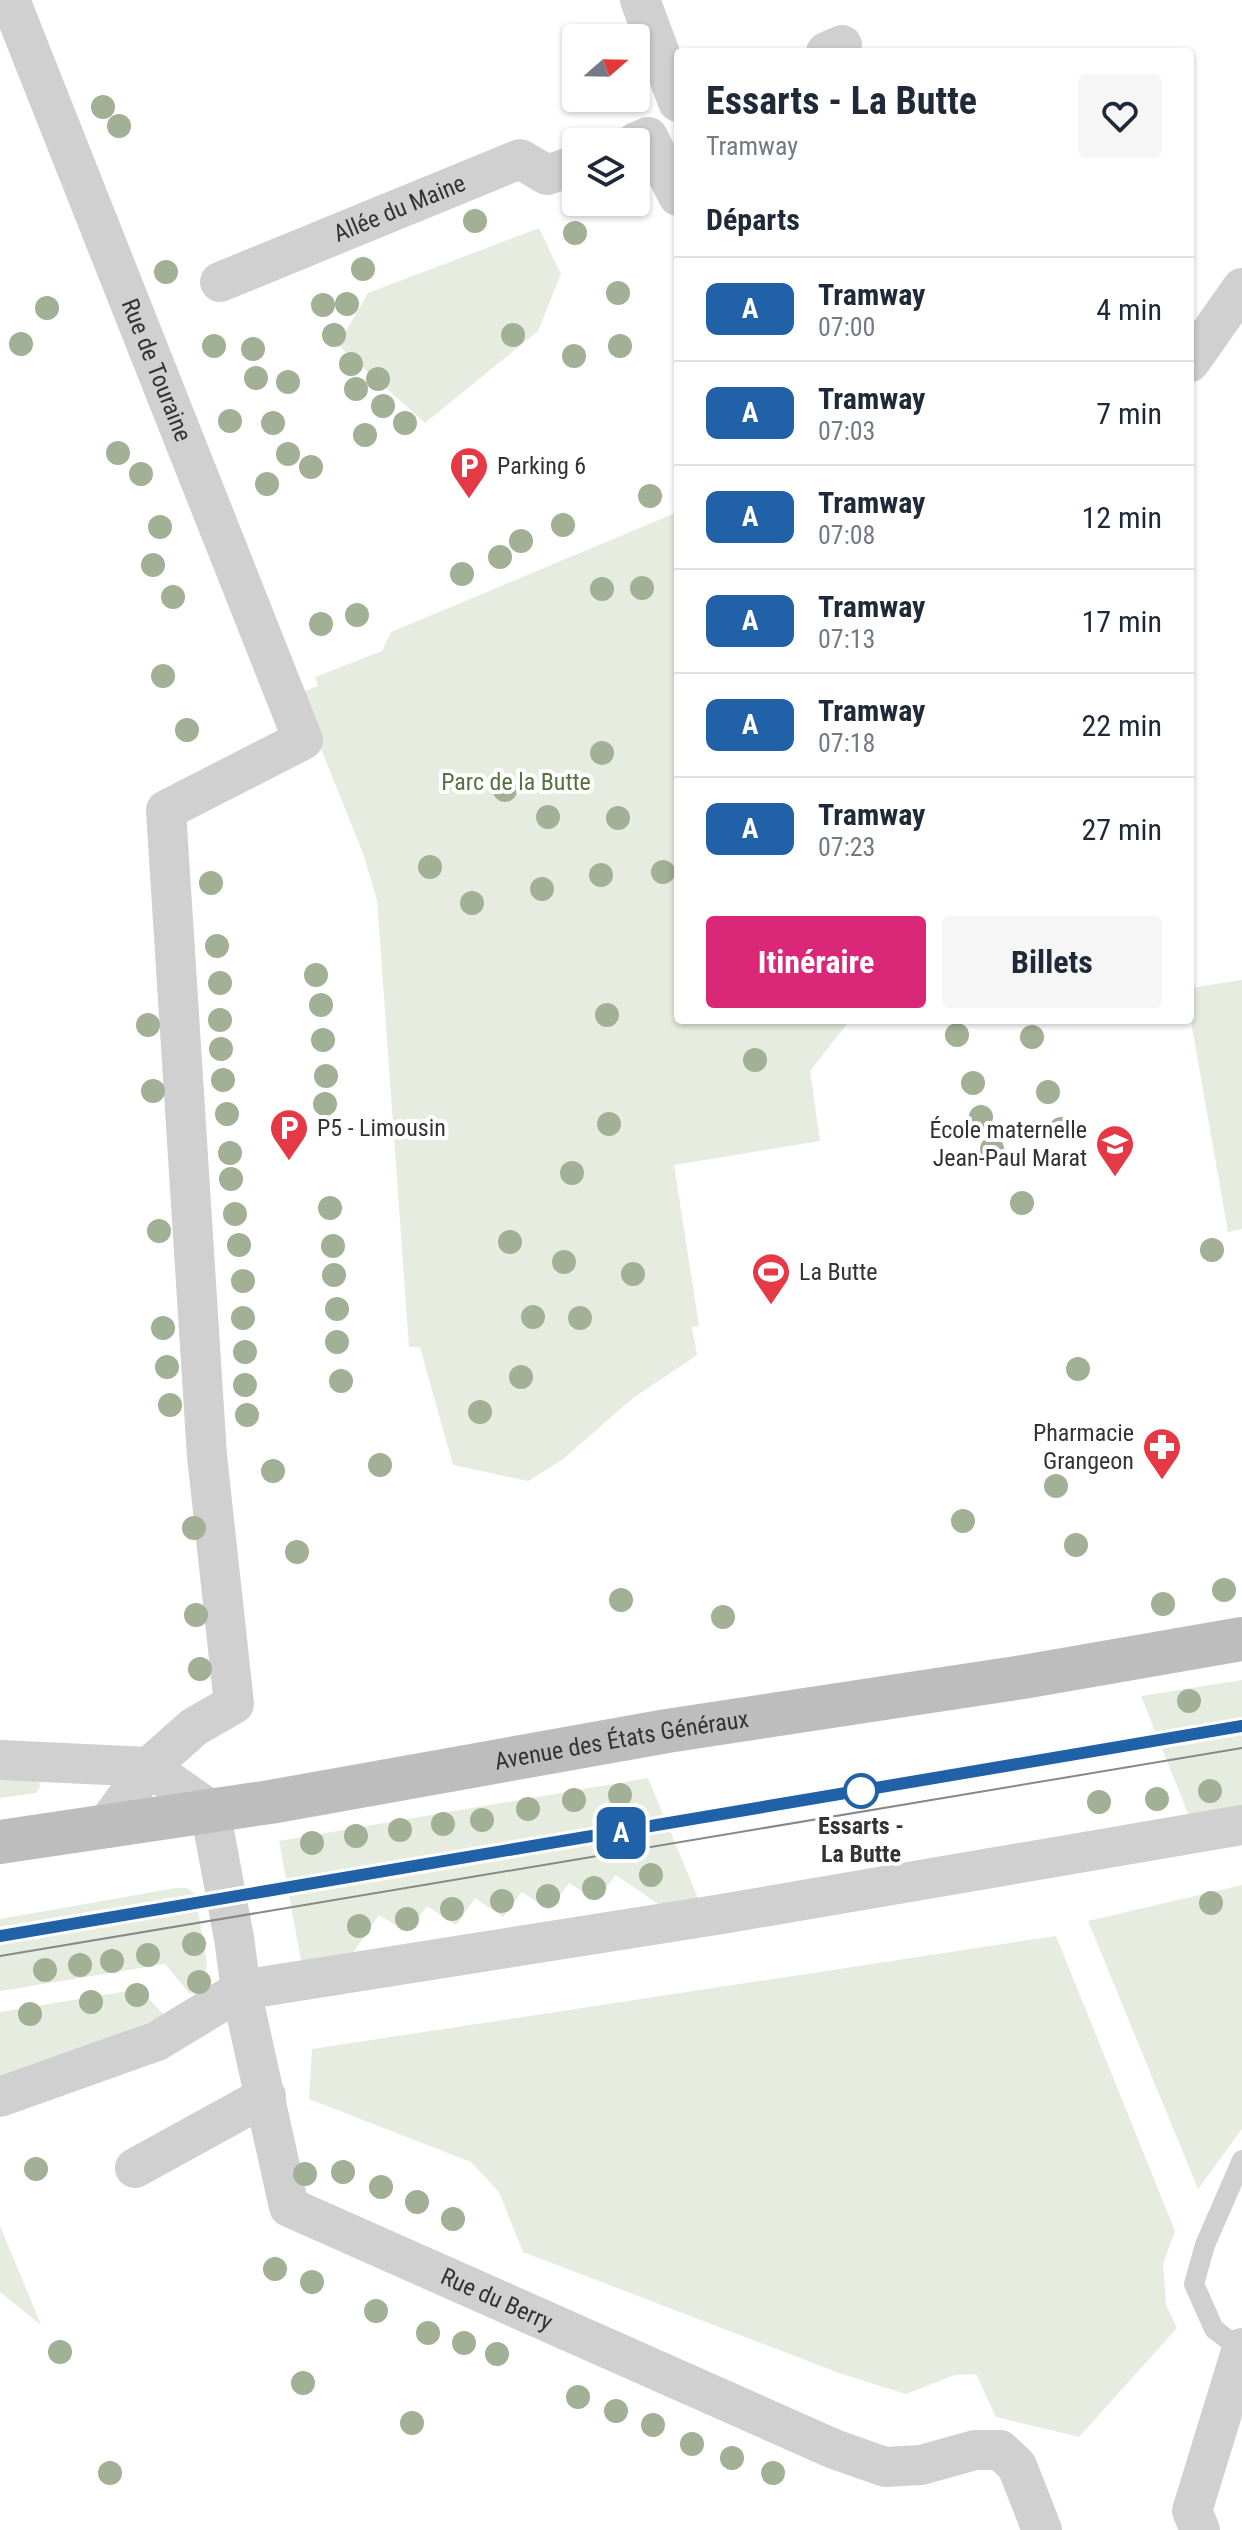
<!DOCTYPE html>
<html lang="fr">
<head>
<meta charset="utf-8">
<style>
	:root { --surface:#fff; --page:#f6f6f7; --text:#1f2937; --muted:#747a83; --line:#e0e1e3; --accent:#db2777 }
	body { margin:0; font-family:"Roboto Condensed",sans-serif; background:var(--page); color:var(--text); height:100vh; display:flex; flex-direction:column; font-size:30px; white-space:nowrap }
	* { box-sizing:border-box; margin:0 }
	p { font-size:26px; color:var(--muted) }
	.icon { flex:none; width:44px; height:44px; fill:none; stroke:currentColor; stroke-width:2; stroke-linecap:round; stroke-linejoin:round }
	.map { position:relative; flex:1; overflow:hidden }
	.sheet { position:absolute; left:674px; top:48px; width:520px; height:976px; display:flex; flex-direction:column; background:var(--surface); border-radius:8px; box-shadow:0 2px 6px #0004 }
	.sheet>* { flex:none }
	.badge { padding:0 16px; border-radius:12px; font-size:28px; line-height:52px }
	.needle { width:52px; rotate:70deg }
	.controls { position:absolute; left:562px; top:24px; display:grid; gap:16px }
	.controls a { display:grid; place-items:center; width:88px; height:88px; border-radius:8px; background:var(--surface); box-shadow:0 2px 6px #0004; font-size:40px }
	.map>.badge { position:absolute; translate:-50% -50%; box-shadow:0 0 0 4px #fff }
	h2 { padding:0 32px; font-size:30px; line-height:72px }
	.round { display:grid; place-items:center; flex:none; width:84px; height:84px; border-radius:8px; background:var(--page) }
	.overview { display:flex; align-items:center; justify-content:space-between; height:136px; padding:0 32px }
	h1 { font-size:38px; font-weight:700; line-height:60px }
	.action { display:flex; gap:16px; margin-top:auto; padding:16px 32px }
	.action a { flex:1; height:92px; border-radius:8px; background:var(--accent); color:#fff; font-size:32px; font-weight:700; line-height:92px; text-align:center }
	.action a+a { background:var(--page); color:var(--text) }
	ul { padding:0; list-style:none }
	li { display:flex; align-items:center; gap:24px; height:104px; padding:0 32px; border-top:2px solid var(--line) }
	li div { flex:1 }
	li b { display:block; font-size:30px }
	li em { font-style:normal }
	li .badge { min-width:88px; font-weight:700; text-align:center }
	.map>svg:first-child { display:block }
	.green { fill:#e6ecdf }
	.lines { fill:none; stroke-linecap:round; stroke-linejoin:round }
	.lane { stroke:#d0d0d0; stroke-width:20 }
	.street { stroke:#d0d0d0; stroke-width:40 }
	.secondary { stroke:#bdbdbd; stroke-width:44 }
	.tram { stroke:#888; stroke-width:2 }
	.tree { fill:#a2b095 }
	.line-casing { stroke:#fff; stroke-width:18 }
	.line { stroke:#2061a7; stroke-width:12 }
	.stop-dot { fill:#fff; stroke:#2061a7; stroke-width:4 }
	.labels { text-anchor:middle; stroke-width:8; stroke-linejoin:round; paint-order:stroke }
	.street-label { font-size:24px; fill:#333; stroke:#fff }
	.poi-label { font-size:24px; fill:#333; stroke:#fff; text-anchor:start }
	.park-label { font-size:24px; fill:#56703f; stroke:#fff }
	.stop-label { font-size:24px; font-weight:bold; fill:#333; stroke:#fff }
</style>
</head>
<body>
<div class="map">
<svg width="1242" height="2530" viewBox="0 0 1242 2530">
	<rect width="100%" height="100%" fill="#fff"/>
	<g class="green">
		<polygon points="539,228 561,274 538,331 425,423 338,345 368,293"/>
		<polygon points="678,512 678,1020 850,1020 810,1071 820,1141 674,1165 699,1326 692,1327 697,1355 633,1398 562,1460 528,1481 453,1465 420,1347 409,1347 377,900 364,856 307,714 303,692 318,686 315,677 382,651 391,632"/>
		<polygon points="1242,980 1242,1229 1228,1232 1190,1016 1190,988"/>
		<polygon points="1242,1680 1242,1813 1191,1821 1141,1696"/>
		<polygon points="0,1778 39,1781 40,1787 36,1793 0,1798"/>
		<polygon points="648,1778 701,1905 667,1910 616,1875 596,1900 569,1883 549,1910 522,1892 503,1917 475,1898 456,1925 427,1906 407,1932 379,1915 345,1964 303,1971 279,1841"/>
		<polygon points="1242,1885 1242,2129 1198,2189 1088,1921"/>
		<polygon points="176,1888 187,1888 195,1894 207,1963 205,1978 190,1994 165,1964 0,1991 0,1919"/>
		<polygon points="1056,1936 1175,2231 1163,2264 1166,2305 1177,2328 1079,2437 996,2417 976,2374 955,2375 906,2394 842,2374 523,2252 499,2192 471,2162 309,2099 312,2049"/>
		<polygon points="140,1989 165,2016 0,2080 0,2012"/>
		<polygon points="0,2228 1,2228 41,2325 0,2292"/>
	</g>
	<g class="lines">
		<polyline class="lane" points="1240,2349 1214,2329 1194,2284 1205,2245 1242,2160"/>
		<g class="street">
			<path id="s1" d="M10,0L303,740L166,810L207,1456L234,1704L194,1727L149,1767L105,1827"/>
			<polyline points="640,0 678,102"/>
			<polyline points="826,52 842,45"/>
			<polyline points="636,142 648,137 678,196"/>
			<path id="s2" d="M220,282L520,159L547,175L576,165"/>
			<polyline points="1190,362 1242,288"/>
			<path id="s3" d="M0,1760L149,1767L210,1810L234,1938L241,1990L289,2207L834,2449L885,2467L921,2465L975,2450H1000L1017,2466L1042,2530"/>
			<polyline points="0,2097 157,2041 241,1990 722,1914 1242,1825"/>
			<polyline points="135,2168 266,2096"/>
			<polyline points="1200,2530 1192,2511 1242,2348"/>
		</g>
		<path class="secondary" id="s4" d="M0,1842L270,1802L667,1731L1023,1677L1242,1639"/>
		<g class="tram">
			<polyline points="0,1936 1242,1727"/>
			<polyline points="0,1956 1242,1748"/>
		</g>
	</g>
	<g class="tree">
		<circle cx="103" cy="107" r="12"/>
		<circle cx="119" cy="126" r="12"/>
		<circle cx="475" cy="221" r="12"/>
		<circle cx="575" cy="233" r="12"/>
		<circle cx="363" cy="269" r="12"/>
		<circle cx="166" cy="272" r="12"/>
		<circle cx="618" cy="293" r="12"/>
		<circle cx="347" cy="304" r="12"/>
		<circle cx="323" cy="305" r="12"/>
		<circle cx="47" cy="308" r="12"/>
		<circle cx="334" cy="335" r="12"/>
		<circle cx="513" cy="335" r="12"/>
		<circle cx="21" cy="344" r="12"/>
		<circle cx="214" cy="346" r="12"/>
		<circle cx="620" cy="346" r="12"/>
		<circle cx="253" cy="349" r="12"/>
		<circle cx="574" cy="356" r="12"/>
		<circle cx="351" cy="364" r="12"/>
		<circle cx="256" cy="378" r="12"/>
		<circle cx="378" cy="379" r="12"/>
		<circle cx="288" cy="382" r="12"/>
		<circle cx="356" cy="389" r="12"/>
		<circle cx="383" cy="406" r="12"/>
		<circle cx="230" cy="421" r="12"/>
		<circle cx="273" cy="423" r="12"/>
		<circle cx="405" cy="423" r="12"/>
		<circle cx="365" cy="435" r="12"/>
		<circle cx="118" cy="453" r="12"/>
		<circle cx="288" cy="454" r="12"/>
		<circle cx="311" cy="467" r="12"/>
		<circle cx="141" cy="474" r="12"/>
		<circle cx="267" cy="484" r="12"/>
		<circle cx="650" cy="496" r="12"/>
		<circle cx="563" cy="525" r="12"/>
		<circle cx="160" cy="527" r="12"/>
		<circle cx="521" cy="541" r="12"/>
		<circle cx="500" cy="557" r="12"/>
		<circle cx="153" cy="565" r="12"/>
		<circle cx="462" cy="574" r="12"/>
		<circle cx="642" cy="588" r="12"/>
		<circle cx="602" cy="589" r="12"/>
		<circle cx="173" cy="597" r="12"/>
		<circle cx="357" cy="615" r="12"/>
		<circle cx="321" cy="624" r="12"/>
		<circle cx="163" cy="676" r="12"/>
		<circle cx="187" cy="730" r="12"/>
		<circle cx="602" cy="753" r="12"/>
		<circle cx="505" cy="790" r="12"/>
		<circle cx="548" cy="817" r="12"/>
		<circle cx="618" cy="818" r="12"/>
		<circle cx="430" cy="867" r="12"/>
		<circle cx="663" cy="872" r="12"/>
		<circle cx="601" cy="875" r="12"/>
		<circle cx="211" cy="883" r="12"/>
		<circle cx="542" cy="889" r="12"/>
		<circle cx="472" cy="903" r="12"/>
		<circle cx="217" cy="946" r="12"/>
		<circle cx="316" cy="975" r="12"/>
		<circle cx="220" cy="983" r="12"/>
		<circle cx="321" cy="1005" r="12"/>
		<circle cx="607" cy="1015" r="12"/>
		<circle cx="220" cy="1020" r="12"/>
		<circle cx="148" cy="1025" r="12"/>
		<circle cx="957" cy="1035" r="12"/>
		<circle cx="1032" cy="1037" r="12"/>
		<circle cx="323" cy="1040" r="12"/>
		<circle cx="221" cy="1049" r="12"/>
		<circle cx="755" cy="1060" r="12"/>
		<circle cx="326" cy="1076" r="12"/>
		<circle cx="223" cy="1080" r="12"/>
		<circle cx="973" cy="1083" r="12"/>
		<circle cx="153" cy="1091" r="12"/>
		<circle cx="1048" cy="1092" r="12"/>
		<circle cx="325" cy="1104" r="12"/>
		<circle cx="227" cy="1114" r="12"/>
		<circle cx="981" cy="1117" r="12"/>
		<circle cx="609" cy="1124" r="12"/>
		<circle cx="1061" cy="1129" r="12"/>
		<circle cx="992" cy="1149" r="12"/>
		<circle cx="230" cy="1153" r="12"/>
		<circle cx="572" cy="1173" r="12"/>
		<circle cx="231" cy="1179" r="12"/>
		<circle cx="1022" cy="1203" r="12"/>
		<circle cx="330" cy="1208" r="12"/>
		<circle cx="235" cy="1214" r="12"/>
		<circle cx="159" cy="1231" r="12"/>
		<circle cx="510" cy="1242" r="12"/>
		<circle cx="239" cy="1245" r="12"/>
		<circle cx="333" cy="1246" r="12"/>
		<circle cx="1212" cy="1250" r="12"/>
		<circle cx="564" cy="1262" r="12"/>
		<circle cx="633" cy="1274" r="12"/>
		<circle cx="334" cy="1275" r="12"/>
		<circle cx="243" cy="1281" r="12"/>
		<circle cx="337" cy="1309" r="12"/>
		<circle cx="533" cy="1317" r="12"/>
		<circle cx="243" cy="1318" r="12"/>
		<circle cx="580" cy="1318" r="12"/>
		<circle cx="163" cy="1328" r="12"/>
		<circle cx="337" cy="1342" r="12"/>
		<circle cx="245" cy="1352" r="12"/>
		<circle cx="167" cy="1367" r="12"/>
		<circle cx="1078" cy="1369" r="12"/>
		<circle cx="521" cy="1377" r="12"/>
		<circle cx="341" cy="1381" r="12"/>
		<circle cx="245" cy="1385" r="12"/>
		<circle cx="170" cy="1405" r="12"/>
		<circle cx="480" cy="1412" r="12"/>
		<circle cx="247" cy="1415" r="12"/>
		<circle cx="380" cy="1465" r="12"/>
		<circle cx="273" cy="1471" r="12"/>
		<circle cx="1056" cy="1486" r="12"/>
		<circle cx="963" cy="1521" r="12"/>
		<circle cx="194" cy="1528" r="12"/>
		<circle cx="1076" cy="1545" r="12"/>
		<circle cx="297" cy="1552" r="12"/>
		<circle cx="1224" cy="1590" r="12"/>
		<circle cx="621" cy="1600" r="12"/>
		<circle cx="1163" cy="1604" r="12"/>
		<circle cx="196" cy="1615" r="12"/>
		<circle cx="723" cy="1617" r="12"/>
		<circle cx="200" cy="1669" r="12"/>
		<circle cx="1189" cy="1701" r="12"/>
		<circle cx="1210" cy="1791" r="12"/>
		<circle cx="620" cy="1795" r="12"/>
		<circle cx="1157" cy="1799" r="12"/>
		<circle cx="574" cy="1800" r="12"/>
		<circle cx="1099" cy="1802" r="12"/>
		<circle cx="528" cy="1809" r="12"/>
		<circle cx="482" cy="1820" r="12"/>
		<circle cx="443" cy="1824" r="12"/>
		<circle cx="400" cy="1830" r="12"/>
		<circle cx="356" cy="1836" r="12"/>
		<circle cx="312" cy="1843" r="12"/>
		<circle cx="651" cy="1875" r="12"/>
		<circle cx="594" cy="1888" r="12"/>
		<circle cx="548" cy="1896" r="12"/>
		<circle cx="502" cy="1901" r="12"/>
		<circle cx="1211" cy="1903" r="12"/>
		<circle cx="452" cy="1909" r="12"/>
		<circle cx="407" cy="1919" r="12"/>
		<circle cx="359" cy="1926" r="12"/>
		<circle cx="194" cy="1944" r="12"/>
		<circle cx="148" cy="1955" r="12"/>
		<circle cx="112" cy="1961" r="12"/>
		<circle cx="80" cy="1965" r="12"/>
		<circle cx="45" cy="1970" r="12"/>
		<circle cx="199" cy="1982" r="12"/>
		<circle cx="137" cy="1995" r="12"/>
		<circle cx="91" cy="2002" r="12"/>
		<circle cx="30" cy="2014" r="12"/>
		<circle cx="36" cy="2169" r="12"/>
		<circle cx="343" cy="2172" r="12"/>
		<circle cx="305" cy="2174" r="12"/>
		<circle cx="381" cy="2187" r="12"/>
		<circle cx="417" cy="2202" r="12"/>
		<circle cx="453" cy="2219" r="12"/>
		<circle cx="275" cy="2269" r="12"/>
		<circle cx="312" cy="2282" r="12"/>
		<circle cx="376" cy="2311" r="12"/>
		<circle cx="428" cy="2333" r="12"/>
		<circle cx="464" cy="2343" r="12"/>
		<circle cx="60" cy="2352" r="12"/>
		<circle cx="497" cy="2354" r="12"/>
		<circle cx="303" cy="2383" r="12"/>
		<circle cx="578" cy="2397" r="12"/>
		<circle cx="616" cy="2411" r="12"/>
		<circle cx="412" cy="2423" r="12"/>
		<circle cx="653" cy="2425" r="12"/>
		<circle cx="692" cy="2444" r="12"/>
		<circle cx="732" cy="2458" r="12"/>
		<circle cx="110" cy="2473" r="12"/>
		<circle cx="773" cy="2473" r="12"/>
	</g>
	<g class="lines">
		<defs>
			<polyline id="line" points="0,1936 1242,1726"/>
		</defs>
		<use href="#line" class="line-casing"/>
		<use href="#line" class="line"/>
	</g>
	<defs>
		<symbol id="parking-pin" viewBox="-11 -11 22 30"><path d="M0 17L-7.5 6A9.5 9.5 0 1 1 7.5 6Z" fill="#e63946" stroke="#fff"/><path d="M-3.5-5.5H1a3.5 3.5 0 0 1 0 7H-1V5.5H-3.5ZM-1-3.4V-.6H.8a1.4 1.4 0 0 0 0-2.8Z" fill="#fff"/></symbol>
		<symbol id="school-pin" viewBox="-11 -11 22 30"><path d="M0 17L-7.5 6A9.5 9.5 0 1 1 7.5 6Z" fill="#e63946" stroke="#fff"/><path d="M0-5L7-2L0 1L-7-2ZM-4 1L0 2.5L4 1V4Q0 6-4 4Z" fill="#fff"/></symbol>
		<symbol id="stadium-pin" viewBox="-11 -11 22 30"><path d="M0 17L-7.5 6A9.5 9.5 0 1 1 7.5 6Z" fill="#e63946" stroke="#fff"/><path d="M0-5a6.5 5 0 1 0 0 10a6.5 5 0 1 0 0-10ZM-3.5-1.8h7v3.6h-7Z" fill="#fff"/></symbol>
		<symbol id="pharmacy-pin" viewBox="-11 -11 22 30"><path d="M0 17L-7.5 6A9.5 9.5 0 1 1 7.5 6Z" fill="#e63946" stroke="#fff"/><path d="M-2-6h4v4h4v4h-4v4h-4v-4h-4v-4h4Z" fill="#fff"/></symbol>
	</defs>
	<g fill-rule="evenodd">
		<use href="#parking-pin" x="447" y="444" width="44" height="60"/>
		<use href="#parking-pin" x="267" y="1106" width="44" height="60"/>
		<use href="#school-pin" x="1093" y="1122" width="44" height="60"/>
		<use href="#stadium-pin" x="749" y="1250" width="44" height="60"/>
		<use href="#pharmacy-pin" x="1140" y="1425" width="44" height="60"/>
	</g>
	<circle class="stop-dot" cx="861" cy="1791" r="16"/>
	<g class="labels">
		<g class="street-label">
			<text dy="8" stroke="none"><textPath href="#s2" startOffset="194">Allée du Maine</textPath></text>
			<text dy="8" stroke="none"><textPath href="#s1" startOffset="398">Rue de Touraine</textPath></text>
			<text dy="8" stroke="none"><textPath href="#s4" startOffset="630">Avenue des États Généraux</textPath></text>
			<text dy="8" stroke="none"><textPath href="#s3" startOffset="856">Rue du Berry</textPath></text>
		</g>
		<g class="poi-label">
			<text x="497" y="474">Parking 6</text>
			<text x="317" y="1136">P5 - Limousin</text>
			<text x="1087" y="1138" text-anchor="end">École maternelle<tspan x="1087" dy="28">Jean-Paul Marat</tspan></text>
			<text x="799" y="1280">La Butte</text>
			<text x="1134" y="1441" text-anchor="end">Pharmacie<tspan x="1134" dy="28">Grangeon</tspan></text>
		</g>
		<g class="park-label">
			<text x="516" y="790">Parc de la Butte</text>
		</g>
		<g class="stop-label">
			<text x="861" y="1834">Essarts -<tspan x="861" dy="28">La Butte</tspan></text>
		</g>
	</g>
</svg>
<div class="controls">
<a><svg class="needle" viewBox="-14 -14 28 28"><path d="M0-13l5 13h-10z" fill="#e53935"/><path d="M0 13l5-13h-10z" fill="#747a83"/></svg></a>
<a><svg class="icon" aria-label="layers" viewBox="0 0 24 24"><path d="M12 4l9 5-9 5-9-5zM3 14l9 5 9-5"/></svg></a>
</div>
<b class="badge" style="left:621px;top:1833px;background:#2061a7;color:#fff">A</b>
<section class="sheet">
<div class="overview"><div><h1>Essarts - La Butte</h1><p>Tramway</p></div><a class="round"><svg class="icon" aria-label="heart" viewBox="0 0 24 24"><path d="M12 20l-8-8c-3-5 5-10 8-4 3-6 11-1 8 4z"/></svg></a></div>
<h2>Départs</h2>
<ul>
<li><span class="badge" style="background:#2061a7;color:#fff">A</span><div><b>Tramway</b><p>07:00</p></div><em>4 min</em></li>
<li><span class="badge" style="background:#2061a7;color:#fff">A</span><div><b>Tramway</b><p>07:03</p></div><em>7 min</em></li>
<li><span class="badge" style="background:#2061a7;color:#fff">A</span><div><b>Tramway</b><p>07:08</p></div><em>12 min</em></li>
<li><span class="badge" style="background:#2061a7;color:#fff">A</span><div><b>Tramway</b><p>07:13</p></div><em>17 min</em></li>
<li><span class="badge" style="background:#2061a7;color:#fff">A</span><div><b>Tramway</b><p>07:18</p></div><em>22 min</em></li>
<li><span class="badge" style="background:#2061a7;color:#fff">A</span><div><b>Tramway</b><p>07:23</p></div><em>27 min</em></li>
</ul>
<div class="action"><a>Itinéraire</a><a>Billets</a></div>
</section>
</div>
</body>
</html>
